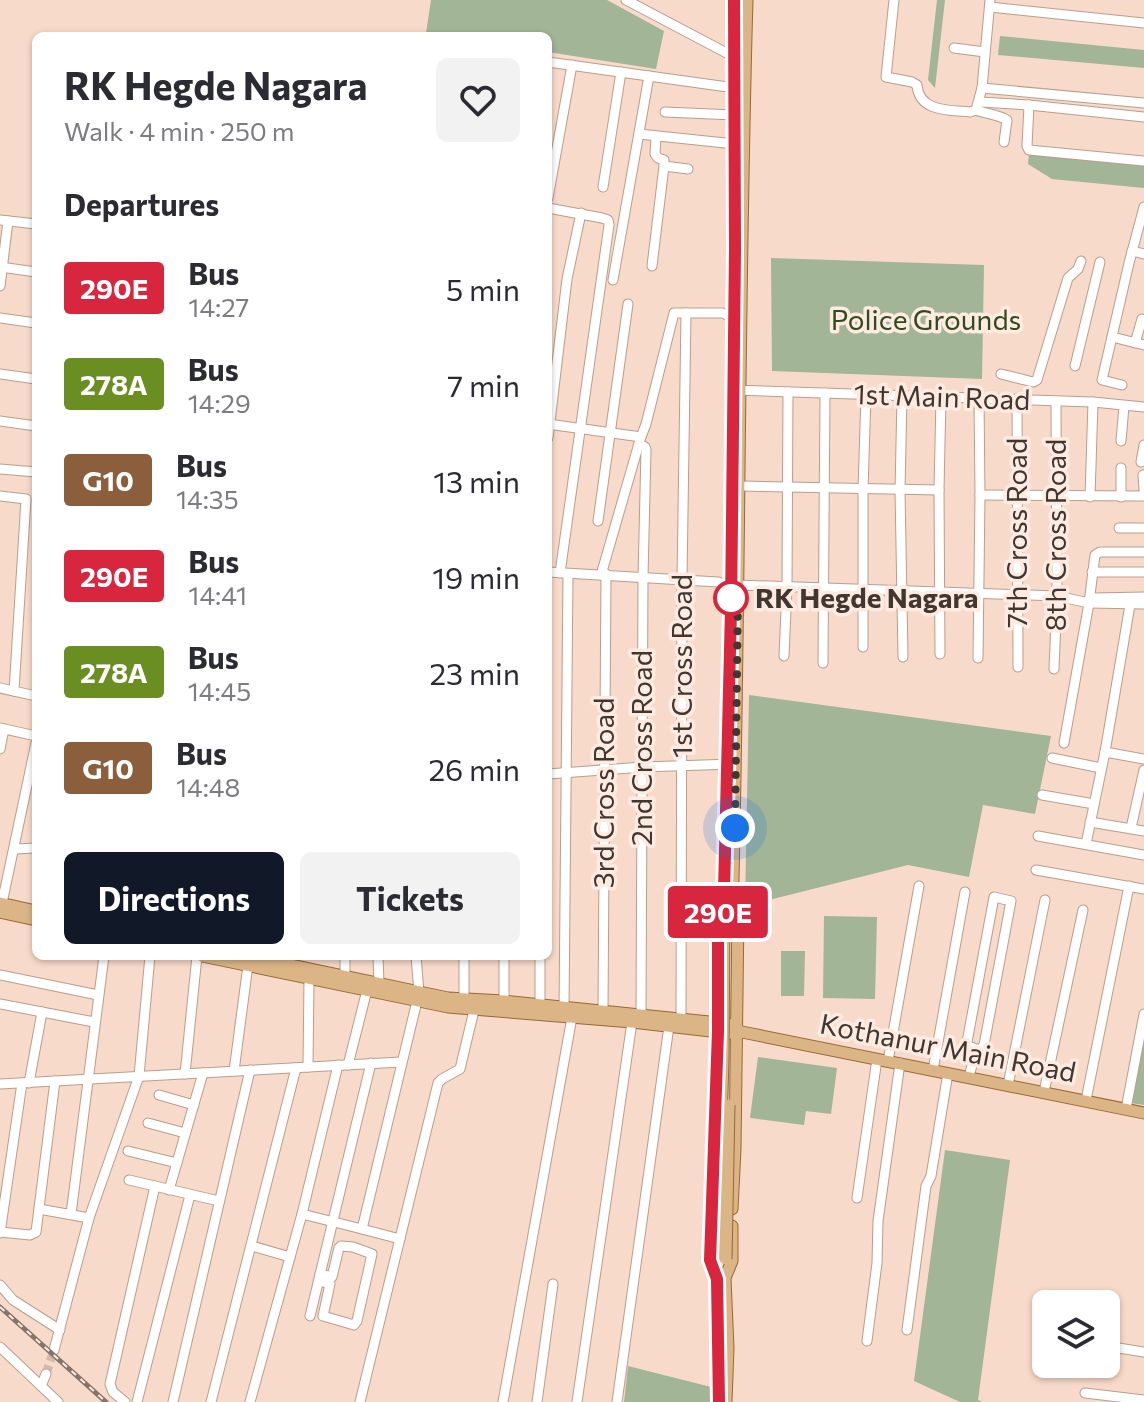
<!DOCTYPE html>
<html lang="en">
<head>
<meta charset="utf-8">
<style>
	:root { --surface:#fff; --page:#f2f2f3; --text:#2b2b33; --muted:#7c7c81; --accent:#111827 }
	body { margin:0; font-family:Commissioner,sans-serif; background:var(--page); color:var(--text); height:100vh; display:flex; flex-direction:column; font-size:30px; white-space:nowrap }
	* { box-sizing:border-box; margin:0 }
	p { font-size:26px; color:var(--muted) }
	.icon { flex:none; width:44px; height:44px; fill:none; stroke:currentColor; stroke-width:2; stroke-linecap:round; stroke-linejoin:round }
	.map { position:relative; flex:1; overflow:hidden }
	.drawer { position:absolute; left:32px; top:32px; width:520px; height:928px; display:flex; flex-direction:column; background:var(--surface); border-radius:12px; box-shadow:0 2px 6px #0004 }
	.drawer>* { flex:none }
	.badge { padding:0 16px; border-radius:6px; font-size:28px; line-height:52px }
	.buttons { position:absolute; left:1032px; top:1290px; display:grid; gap:16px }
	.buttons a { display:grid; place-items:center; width:88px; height:88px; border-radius:12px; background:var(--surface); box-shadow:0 2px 6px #0004; font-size:40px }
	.you { position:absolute; width:40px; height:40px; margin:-20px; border:6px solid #fff; border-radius:50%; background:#1a73e8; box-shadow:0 0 0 12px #1a73e833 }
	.map>.badge { position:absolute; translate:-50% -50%; box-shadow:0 0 0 4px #fff }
	h2 { padding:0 32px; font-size:30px; line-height:72px }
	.round { display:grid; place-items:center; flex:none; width:84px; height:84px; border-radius:12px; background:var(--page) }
	.overview { display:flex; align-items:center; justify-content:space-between; height:136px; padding:0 32px }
	h1 { font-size:38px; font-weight:700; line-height:60px }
	.cta { display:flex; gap:16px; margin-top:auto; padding:16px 32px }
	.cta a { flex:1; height:92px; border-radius:12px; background:var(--accent); color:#fff; font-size:32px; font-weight:700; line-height:92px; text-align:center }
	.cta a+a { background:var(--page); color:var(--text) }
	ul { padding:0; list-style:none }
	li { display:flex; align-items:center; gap:24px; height:96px; padding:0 32px }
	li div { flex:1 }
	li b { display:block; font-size:30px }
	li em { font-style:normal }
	li .badge { min-width:88px; font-weight:700; text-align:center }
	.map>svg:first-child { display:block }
	.green { fill:#a2b597 }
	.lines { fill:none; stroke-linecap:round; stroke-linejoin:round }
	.minor-tunnel { stroke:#d4b9ab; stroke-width:9; stroke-dasharray:9 4.5; stroke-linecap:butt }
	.minor-casing { stroke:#ba9d8e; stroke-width:11 }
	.major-casing { stroke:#976935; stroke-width:13 }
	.minor { stroke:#fff; stroke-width:9 }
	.major { stroke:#dcb587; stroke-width:11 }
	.rail-casing { stroke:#86736a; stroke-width:5 }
	.rail { stroke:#fdeae0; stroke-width:2; stroke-dasharray:6; stroke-linecap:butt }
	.major-bridge-casing { stroke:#976935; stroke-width:13; stroke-linecap:butt }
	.major-bridge { stroke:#dcb587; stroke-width:11 }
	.line-casing { stroke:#fff; stroke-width:18 }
	.line { stroke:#d7263d; stroke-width:12 }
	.walk { stroke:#423630; stroke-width:8; stroke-dasharray:0 14.4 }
	.stop-dot { fill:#fff; stroke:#d7263d; stroke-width:4 }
	.labels { text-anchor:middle; stroke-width:7; stroke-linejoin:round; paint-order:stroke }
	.park-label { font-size:28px; fill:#304b1d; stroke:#fdeae0 }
	.street-label { font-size:28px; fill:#423630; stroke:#fdeae0 }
	.stop-label { font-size:28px; font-weight:bold; fill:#423630; stroke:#fdeae0; text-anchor:start }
</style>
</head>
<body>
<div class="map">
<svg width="1144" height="1402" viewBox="0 0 1144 1402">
	<rect width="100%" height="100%" fill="#f8daca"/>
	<g class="green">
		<polygon points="431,0 607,0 664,31 656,69 548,52 548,36 448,36 426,33"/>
		<polygon points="937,0 945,0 935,88 928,80"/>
		<polygon points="1000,36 1144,50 1144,68 998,55"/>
		<polygon points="1029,154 1144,165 1144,188 1052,179 1028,164"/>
		<polygon points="771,258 984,265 982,379 772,371"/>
		<polygon points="749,695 1051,736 1035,814 983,805 969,877 908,865 745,906"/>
		<polygon points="824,916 877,917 875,999 823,998"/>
		<polygon points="781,951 805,951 804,996 781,996"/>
		<polygon points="1144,1039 1144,1105 1131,1103"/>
		<polygon points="758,1057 837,1068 831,1114 806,1111 804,1125 750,1118"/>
		<polygon points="945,1150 1010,1160 978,1400 983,1402 960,1402 914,1381"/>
		<polygon points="628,1366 715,1388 714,1402 624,1402"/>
	</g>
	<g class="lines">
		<polyline class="minor-tunnel" points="46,1374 54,1350"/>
		<defs>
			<g id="minor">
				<polyline points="626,0 738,59"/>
				<path d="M894,0L886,77L912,82L917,85C919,112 949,110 970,112L976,110L982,88L990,0"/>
				<polyline points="990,7 1144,23"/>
				<polyline points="954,48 985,52"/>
				<polyline points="548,62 735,88"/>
				<polyline points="982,88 1144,103"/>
				<polyline points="980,102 1029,105 1027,146 1029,150 1144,161"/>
				<polyline points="1029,105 1144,117"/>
				<path d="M976,110C984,113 1002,116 1007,120L1004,142"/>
				<polyline points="665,112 734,115"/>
				<polyline points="639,134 735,144"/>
				<polyline points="656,137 655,154 658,158 664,160 664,166"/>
				<polyline points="603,187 621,72"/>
				<polyline points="548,198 572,65"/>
				<polyline points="548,208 602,218 608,220 609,225 560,573"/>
				<polyline points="0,220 36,224"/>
				<polyline points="1132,251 1144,254"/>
				<polyline points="652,266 664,166 688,169"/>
				<polyline points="0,267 36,272"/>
				<polyline points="613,280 649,76"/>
				<polyline points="0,286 8,221"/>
				<polyline points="0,318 36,323"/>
				<polyline points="1112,337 1144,345"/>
				<polyline points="1135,343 1142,319"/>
				<polyline points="1075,366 1100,262"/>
				<polyline points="0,374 36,379"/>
				<polyline points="1001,374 1033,382 1037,380 1068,278 1078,269 1081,261"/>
				<polyline points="1122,385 1102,380 1129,263 1144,207"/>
				<polyline points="733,390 1093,402 1144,407"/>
				<polyline points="902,396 900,490 903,657"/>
				<polyline points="1017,399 1018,667"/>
				<polyline points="0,421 36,426"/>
				<polyline points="548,424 641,437 646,424 674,313 723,313 734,319"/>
				<polyline points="548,438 567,279 581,213"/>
				<polyline points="1121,441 1124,406"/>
				<polyline points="639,444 645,447 646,450 643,577 641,1015"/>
				<polyline points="1141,462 1144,445"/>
				<polyline points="1121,468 1121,497"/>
				<polyline points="0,469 36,472"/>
				<polyline points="1143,475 1144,490"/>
				<polyline points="740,486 939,490"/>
				<polyline points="980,495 1144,496"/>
				<polyline points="0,496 26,499 14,691"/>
				<polyline points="1090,497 1093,402"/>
				<polyline points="598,521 628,304"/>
				<polyline points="1119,528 1144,528"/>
				<polyline points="548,572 718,582 731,587"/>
				<polyline points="1092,572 1144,572"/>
				<polyline points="601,575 640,440"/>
				<polyline points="738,585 1057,596 1089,603 1144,604"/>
				<polyline points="1093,598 1144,597"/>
				<polyline points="863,647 863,489 866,395"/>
				<polyline points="940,654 939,490 941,397"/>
				<polyline points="784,656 787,587 788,392"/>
				<polyline points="978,658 980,495 979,398"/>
				<polyline points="823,663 825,393"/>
				<polyline points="1054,669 1057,596 1056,401"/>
				<polyline points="0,688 36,696"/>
				<polyline points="0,728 36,736"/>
				<polyline points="1064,743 1089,603 1095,555 1100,552 1144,552"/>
				<polyline points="0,749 4,729"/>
				<polyline points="1105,752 1144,759"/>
				<polyline points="1052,758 1101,768"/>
				<polyline points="548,774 643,767 733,764"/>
				<polyline points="1042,795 1094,804"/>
				<polyline points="1090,822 1144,831"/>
				<polyline points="1131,828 1144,770"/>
				<polyline points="1038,836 1144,855"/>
				<polyline points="1086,844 1105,752 1130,605"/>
				<polyline points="14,849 36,848"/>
				<polyline points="1036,870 1144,889"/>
				<polyline points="2,903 36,743"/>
				<polyline points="345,956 345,982"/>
				<polyline points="378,956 379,984"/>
				<polyline points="416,956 419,993"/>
				<polyline points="504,956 504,1001"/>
				<polyline points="0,975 98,995"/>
				<polyline points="464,999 464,956"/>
				<polyline points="0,1004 94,1022"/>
				<polyline points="540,1005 540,956"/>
				<polyline points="564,1010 568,574"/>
				<polyline points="603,1011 606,574"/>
				<polyline points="681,1019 682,579 686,313"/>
				<polyline points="888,1061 919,886"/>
				<polyline points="348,1065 367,990"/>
				<polyline points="308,1067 309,978"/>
				<polyline points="933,1070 965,892"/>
				<polyline points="234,1071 248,965"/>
				<polyline points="185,1074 197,956"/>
				<polyline points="969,1077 976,1049 981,1049 984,1045 1011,901 994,897 967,1042 968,1046 976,1049"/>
				<polyline points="29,1083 42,1012"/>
				<polyline points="0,1084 401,1062"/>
				<polyline points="1008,1085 1045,900"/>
				<polyline points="1044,1092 1083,910"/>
				<polyline points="159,1095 194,1105"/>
				<polyline points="1086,1100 1129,886"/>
				<polyline points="1126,1109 1144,1014"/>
				<polyline points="148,1123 185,1133"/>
				<polyline points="128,1151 177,1163"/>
				<polyline points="129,1180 219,1201"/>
				<polyline points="169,1190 203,1073"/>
				<polyline points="857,1198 877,1059"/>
				<polyline points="39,1209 89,1218"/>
				<polyline points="71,1214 104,956"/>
				<polyline points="302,1214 362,1229"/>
				<polyline points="0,1232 30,1235 36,1232 55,1081"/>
				<polyline points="0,1233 22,1083"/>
				<polyline points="400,1239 362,1229 417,1001"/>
				<polyline points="252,1246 290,1257"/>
				<polyline points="319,1281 330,1284 323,1316 354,1325 357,1321 372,1254 353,1247 341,1246 339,1248 332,1277 320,1274"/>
				<polyline points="0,1285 13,1300 60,1330"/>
				<polyline points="310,1316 371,1063"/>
				<polyline points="907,1330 926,1186 931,1176 948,1073"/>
				<polyline points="867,1341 877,1263 878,1221 900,1063"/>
				<polyline points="1106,1346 1144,1352"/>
				<polyline points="0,1347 58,1402"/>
				<polyline points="54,1350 89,1218 139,1076 150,956"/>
				<polyline points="41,1386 46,1374"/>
				<polyline points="1085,1393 1144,1400"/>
				<polyline points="125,1402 113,1392 110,1384 155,1186"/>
				<polyline points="137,1402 190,1195"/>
				<polyline points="173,1402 250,1070"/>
				<polyline points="211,1402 296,1068"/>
				<polyline points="250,1402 302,1214 338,1065"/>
				<polyline points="360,1402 438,1083 442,1079 460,1069 476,1002"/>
				<polyline points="503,1402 572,1017"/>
				<polyline points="537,1402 553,1284"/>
				<polyline points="577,1402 632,1022"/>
				<polyline points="617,1402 669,1026"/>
			</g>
			<g id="major">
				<polyline points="734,0 735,175"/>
				<polyline points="0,903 36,911"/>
				<polyline points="0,912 36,920"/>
				<polyline points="718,912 718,951"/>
				<polyline points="724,920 731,632"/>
				<path d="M732,921C740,614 738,307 747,0"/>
				<polyline points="202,956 448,1007 632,1022 737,1034"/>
				<polyline points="248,956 448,998 504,1001 729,1024"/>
				<polyline points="742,1032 1144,1113"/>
				<polyline points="718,1056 710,1260 717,1279 720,1365"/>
				<polyline points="732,1209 735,1149 738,914"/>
				<polyline points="726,1402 728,1348 725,1278 732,1261 732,1226"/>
			</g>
		</defs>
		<use href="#minor" class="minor-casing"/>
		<use href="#major" class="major-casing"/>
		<use href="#minor" class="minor"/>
		<use href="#major" class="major"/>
		<defs>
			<polyline id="rail" points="0,1307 106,1402"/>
		</defs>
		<use href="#rail" class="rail-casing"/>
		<use href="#rail" class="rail"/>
		<defs>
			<g id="major-bridge">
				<polyline points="717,1258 723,1060 724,920"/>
				<polyline points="726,1259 729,1105"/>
			</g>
		</defs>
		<use href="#major-bridge" class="major-bridge-casing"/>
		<use href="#major-bridge" class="major-bridge"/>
	</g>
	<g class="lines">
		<defs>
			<polyline id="line" points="719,1402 717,1279 710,1260 718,1031 718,900 724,892 731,610 735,249 734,0"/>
		</defs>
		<use href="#line" class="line-casing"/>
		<use href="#line" class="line"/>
		<polyline class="walk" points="731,598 731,596 738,597 735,828"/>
	</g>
	<circle class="stop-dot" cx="731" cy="598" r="16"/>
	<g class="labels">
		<g class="park-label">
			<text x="926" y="330">Police Grounds</text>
		</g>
		<g class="street-label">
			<text transform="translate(942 397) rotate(2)" y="10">1st Main Road</text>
			<text transform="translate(1017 533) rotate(-90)" y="10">7th Cross Road</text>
			<text transform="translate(1056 535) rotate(-90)" y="10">8th Cross Road</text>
			<text transform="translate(682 666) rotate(-90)" y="10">1st Cross Road</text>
			<text transform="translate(642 748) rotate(-90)" y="10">2nd Cross Road</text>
			<text transform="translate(604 793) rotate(-90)" y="10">3rd Cross Road</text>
			<text transform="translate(948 1048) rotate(11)" y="10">Kothanur Main Road</text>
		</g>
		<g class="stop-label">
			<text x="755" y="608">RK Hegde Nagara</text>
		</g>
	</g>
</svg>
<div class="buttons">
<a><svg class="icon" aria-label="layers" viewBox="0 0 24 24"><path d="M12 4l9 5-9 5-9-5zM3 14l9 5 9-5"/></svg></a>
</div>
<div class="you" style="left:735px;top:828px"></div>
<b class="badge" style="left:718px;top:912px;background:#d7263d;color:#fff">290E</b>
<section class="drawer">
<div class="overview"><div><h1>RK Hegde Nagara</h1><p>Walk · 4 min · 250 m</p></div><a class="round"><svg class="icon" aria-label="heart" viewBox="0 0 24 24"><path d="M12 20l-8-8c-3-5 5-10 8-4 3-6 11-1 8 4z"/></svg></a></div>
<h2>Departures</h2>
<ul>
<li><span class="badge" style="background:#d7263d;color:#fff">290E</span><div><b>Bus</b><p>14:27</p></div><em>5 min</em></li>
<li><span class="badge" style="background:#6b8e23;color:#fff">278A</span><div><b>Bus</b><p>14:29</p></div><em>7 min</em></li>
<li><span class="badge" style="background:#8b5e3c;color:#fff">G10</span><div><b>Bus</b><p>14:35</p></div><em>13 min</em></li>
<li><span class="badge" style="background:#d7263d;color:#fff">290E</span><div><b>Bus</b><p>14:41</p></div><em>19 min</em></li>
<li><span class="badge" style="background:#6b8e23;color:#fff">278A</span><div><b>Bus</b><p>14:45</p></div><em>23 min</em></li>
<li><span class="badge" style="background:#8b5e3c;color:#fff">G10</span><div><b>Bus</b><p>14:48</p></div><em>26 min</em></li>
</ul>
<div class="cta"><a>Directions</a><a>Tickets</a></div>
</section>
</div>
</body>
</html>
